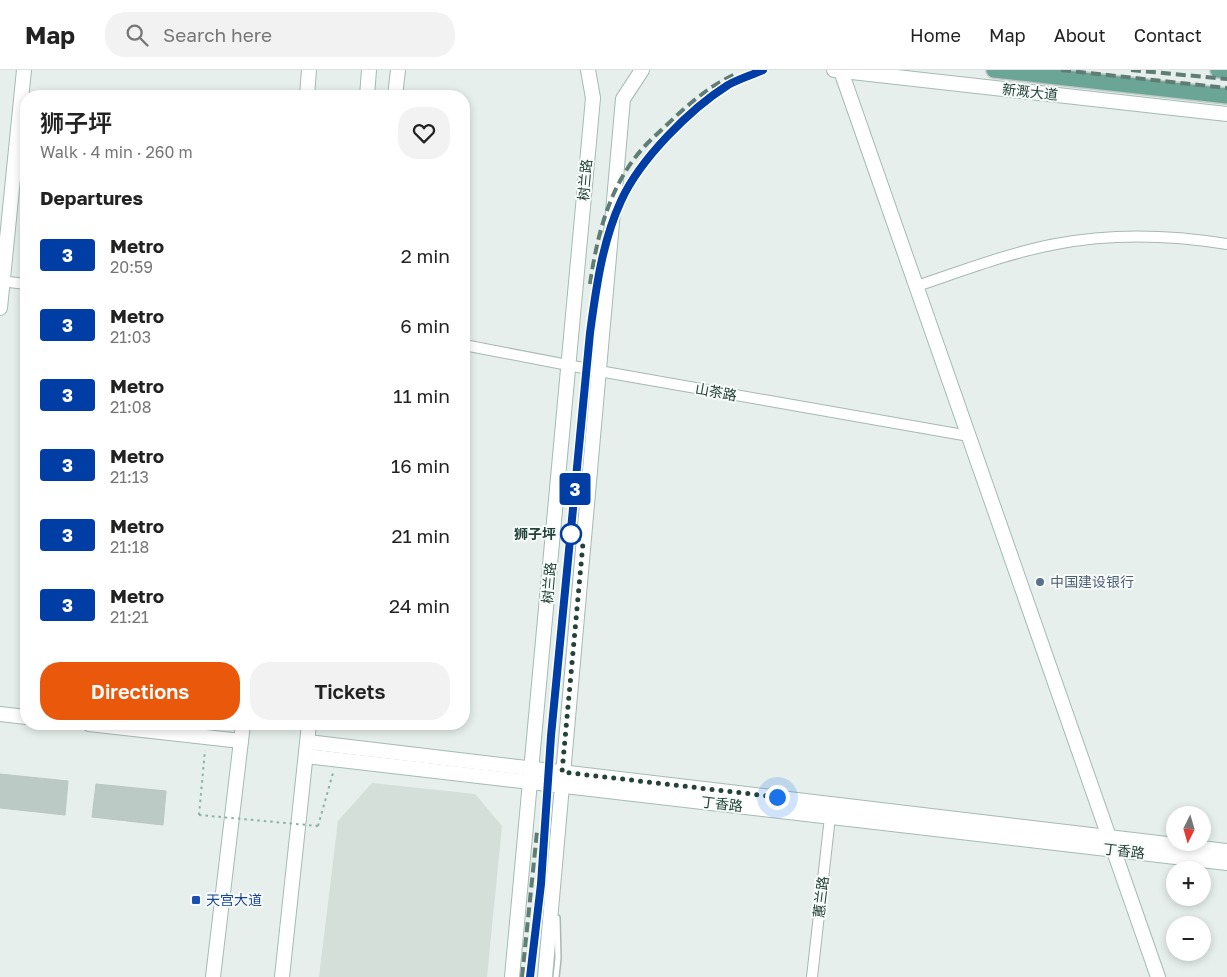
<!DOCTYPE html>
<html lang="en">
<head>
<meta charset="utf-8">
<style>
	:root { --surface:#fff; --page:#f2f2f2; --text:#222; --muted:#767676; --line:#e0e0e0; --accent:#ea580c }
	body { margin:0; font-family:"Golos Text","Noto Sans SC",sans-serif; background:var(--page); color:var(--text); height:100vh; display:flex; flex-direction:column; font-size:19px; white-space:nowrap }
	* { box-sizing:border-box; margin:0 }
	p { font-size:16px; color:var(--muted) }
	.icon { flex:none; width:28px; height:28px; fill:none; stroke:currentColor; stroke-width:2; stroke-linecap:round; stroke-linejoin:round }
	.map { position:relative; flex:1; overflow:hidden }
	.sheet { position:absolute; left:20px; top:20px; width:450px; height:640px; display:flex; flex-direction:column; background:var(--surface); border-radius:20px; box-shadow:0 2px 8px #0003 }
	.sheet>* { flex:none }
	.badge { padding:0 10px; border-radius:4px; font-size:18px; line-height:32px }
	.needle { width:32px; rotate:185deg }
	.tools { position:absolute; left:1166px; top:736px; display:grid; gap:10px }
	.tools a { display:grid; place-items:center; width:45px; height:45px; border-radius:50%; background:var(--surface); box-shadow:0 2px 8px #0003; font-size:25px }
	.you { position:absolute; width:25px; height:25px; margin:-12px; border:4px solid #fff; border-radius:50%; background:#1a73e8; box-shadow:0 0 0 8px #1a73e833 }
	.map>.badge { position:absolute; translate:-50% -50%; box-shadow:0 0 0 2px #fff }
	h2 { padding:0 20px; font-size:19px; line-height:45px }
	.round { display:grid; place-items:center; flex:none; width:52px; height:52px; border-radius:20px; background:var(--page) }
	.headline { display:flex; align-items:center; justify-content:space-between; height:85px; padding:0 20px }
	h1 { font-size:24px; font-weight:600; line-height:38px }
	.button { display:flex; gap:10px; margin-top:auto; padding:10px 20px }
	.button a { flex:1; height:58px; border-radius:20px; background:var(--accent); color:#fff; font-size:20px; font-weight:600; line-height:58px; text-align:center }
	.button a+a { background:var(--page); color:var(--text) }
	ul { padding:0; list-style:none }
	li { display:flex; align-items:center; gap:15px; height:70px; padding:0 20px }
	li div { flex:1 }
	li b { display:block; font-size:19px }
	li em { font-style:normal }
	li .badge { min-width:55px; font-weight:700; text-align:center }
	header { display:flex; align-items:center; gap:30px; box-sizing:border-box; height:70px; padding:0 25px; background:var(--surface); border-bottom:1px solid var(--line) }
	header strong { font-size:24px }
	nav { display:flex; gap:28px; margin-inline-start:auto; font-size:18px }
	.search { width:350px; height:45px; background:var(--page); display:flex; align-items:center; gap:12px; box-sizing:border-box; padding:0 18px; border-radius:20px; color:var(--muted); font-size:19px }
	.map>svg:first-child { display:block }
	.built { fill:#d4dfda }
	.building { fill:#bbcac4; stroke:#b8c9c2 }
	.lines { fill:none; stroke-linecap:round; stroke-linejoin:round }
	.lane-casing { stroke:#a8b8b2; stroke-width:8 }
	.street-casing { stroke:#a8b8b2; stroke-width:12 }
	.secondary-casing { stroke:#a4bbb3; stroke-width:16 }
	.primary-casing { stroke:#c2cac8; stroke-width:18 }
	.path { stroke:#86b3a5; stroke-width:2; stroke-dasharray:2.5 4; stroke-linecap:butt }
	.lane { stroke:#fff; stroke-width:5 }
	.street { stroke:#fff; stroke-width:10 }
	.secondary { stroke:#fff; stroke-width:14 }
	.primary { stroke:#6aa596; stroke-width:15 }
	.rail { stroke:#5f7d75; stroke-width:4; stroke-dasharray:10 5; stroke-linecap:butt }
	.path-bridge { stroke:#86b3a5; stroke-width:2; stroke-dasharray:2.5 4; stroke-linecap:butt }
	.line-casing { stroke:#fff; stroke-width:11 }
	.line { stroke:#003da5; stroke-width:8 }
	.walk { stroke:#24423a; stroke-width:5; stroke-dasharray:0 9 }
	.stop-dot { fill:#fff; stroke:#003da5; stroke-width:2.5 }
	.service-dot { fill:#5c6f8a; stroke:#f7fbf9; stroke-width:2 }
	.transit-dot { fill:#1a4fb4; stroke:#f7fbf9; stroke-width:2 }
	.labels { text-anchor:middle; stroke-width:4; stroke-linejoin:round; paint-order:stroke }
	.street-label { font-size:14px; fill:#24423a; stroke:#f7fbf9 }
	.stop-label { font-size:14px; font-weight:bold; fill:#24423a; stroke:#f7fbf9; text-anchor:end }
	.service-label { font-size:14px; fill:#4e5e75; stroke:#f7fbf9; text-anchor:start }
	.transit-label { font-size:14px; fill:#164399; stroke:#f7fbf9; text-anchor:start }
</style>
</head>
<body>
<header>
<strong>Map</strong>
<div class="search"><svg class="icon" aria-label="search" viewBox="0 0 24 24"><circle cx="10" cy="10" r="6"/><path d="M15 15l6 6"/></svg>Search here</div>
<nav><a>Home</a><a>Map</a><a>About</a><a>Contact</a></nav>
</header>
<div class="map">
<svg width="1227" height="907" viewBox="0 0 1227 907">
	<rect width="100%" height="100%" fill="#e6efeb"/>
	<polygon class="built" points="372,713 475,724 502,756 487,907 319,907 338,751"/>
	<g class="building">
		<polygon points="0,704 68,711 65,745 0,738"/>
		<polygon points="96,714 166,721 163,755 92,747"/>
	</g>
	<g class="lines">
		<defs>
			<polyline id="lane" points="556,907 558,888 557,848"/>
			<g id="street">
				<polyline points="0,211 26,214"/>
				<path d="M917,216C962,201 1008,183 1056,174C1112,163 1171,165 1227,174"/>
				<polyline points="464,275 599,301 969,366"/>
				<polyline points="812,907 830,747"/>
			</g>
			<g id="secondary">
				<polyline points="834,0 1227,44"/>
				<polyline points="841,1 1158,907"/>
				<polyline points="307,26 309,0"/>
				<polyline points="367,26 369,0"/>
				<polyline points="395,26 398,0"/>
				<polyline points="0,238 24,0"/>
				<polyline points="0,644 26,647"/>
				<polyline points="89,654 241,671"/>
				<polyline points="308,672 1227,781"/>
				<polyline points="306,686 1227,793"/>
				<polyline points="213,907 243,654"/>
				<polyline points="282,907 309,654"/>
				<polyline points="512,907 593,28 588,0"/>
				<polyline points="545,907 623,29 642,0"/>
			</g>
			<g id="primary">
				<polyline points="994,0 1227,26"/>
				<polyline points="1218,0 1227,1"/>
			</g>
		</defs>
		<use href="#lane" class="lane-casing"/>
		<use href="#street" class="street-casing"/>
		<use href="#secondary" class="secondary-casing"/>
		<use href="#primary" class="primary-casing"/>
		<g class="path">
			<polyline points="199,745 205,680"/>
			<polyline points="318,756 333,703"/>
		</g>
		<use href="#lane" class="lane"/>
		<use href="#street" class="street"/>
		<use href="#secondary" class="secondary"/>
		<use href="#primary" class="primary"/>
		<g class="rail">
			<polyline points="1061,0 1227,18"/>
			<polyline points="1131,0 1227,9"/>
			<path d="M590,214C597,166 609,116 643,78C653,67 665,57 676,46C695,29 714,13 738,3"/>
			<polyline points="522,907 537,762"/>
			<path d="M530,907L541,814L551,666L590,263C596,219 601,172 621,131C640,89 689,39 728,15C739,9 752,5 763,0"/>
		</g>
		<polyline class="path-bridge" points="199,745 318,756"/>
	</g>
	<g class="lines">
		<defs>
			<path id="line" d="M530,907L541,814L551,666L590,263C596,219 602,172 621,131C640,89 690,39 728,15C739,9 752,5 763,0"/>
		</defs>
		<use href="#line" class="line-casing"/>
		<use href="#line" class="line"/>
		<polyline class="walk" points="571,464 583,473 562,702 777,727"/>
	</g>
	<circle class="stop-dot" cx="571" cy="464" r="10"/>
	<circle class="service-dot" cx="1040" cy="512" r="5"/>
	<rect class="transit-dot" x="191" y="825" width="10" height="10" rx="2.5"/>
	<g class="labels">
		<g class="street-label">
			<text transform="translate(1030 22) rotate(6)" y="5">新溉大道</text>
			<text transform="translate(585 110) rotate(-85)" y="5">树兰路</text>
			<text transform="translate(716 322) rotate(10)" y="5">山茶路</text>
			<text transform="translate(549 513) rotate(-85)" y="5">树兰路</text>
			<text transform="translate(722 734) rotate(7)" y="5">丁香路</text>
			<text transform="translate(1124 781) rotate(7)" y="5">丁香路</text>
			<text transform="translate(821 827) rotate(-83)" y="5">蕙兰路</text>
		</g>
		<g class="stop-label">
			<text x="556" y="469">狮子坪</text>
		</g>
		<g class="service-label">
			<text x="1050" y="517">中国建设银行</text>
		</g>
		<g class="transit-label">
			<text x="206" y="835">天宫大道</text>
		</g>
	</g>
</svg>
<div class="tools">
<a><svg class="needle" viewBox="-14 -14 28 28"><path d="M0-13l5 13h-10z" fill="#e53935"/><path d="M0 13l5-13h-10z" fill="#767676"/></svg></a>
<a>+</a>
<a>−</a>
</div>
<div class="you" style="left:777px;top:727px"></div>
<b class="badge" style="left:575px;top:419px;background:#003da5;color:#fff">3</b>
<section class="sheet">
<div class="headline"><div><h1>狮子坪</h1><p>Walk · 4 min · 260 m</p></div><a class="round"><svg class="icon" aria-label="heart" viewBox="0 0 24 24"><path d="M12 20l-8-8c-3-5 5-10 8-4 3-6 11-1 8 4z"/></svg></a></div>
<h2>Departures</h2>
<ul>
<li><span class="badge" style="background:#003da5;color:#fff">3</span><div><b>Metro</b><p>20:59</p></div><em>2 min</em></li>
<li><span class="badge" style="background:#003da5;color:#fff">3</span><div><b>Metro</b><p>21:03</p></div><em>6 min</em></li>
<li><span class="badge" style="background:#003da5;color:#fff">3</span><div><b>Metro</b><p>21:08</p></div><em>11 min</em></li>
<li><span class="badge" style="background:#003da5;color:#fff">3</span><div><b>Metro</b><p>21:13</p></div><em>16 min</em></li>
<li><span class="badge" style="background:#003da5;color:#fff">3</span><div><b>Metro</b><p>21:18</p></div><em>21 min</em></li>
<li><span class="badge" style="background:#003da5;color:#fff">3</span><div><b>Metro</b><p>21:21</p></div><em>24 min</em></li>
</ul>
<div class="button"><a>Directions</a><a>Tickets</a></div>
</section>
</div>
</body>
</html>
